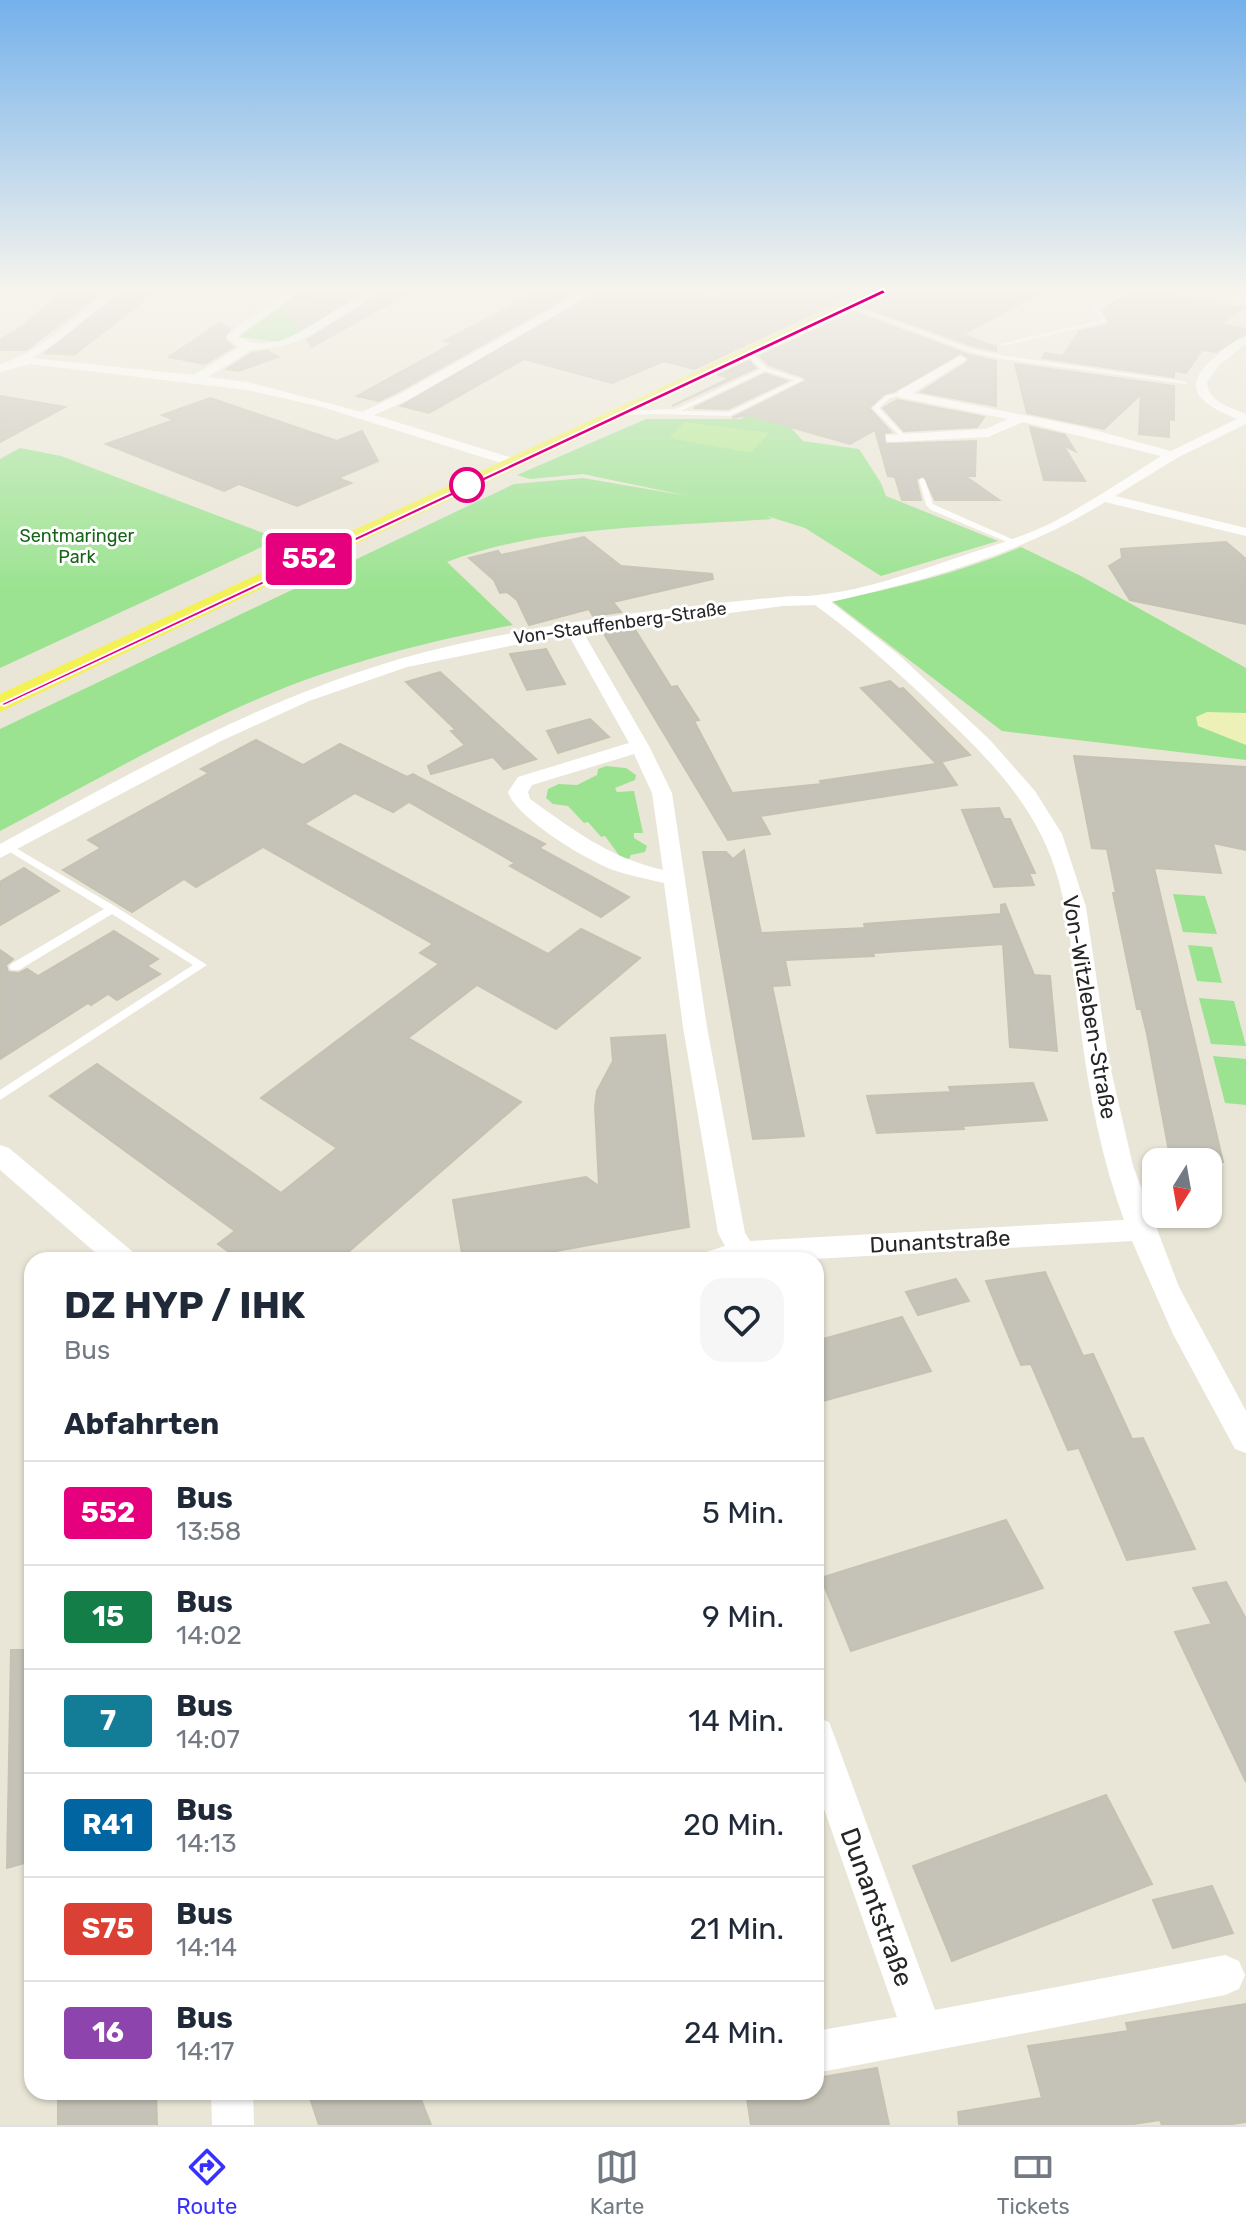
<!DOCTYPE html>
<html lang="de">
<head>
<meta charset="utf-8">
<style>
	:root { --surface:#fff; --page:#f6f6f7; --text:#1f2937; --muted:#747a83; --line:#e0e1e3; --accent:#3831fd }
	body { margin:0; font-family:Rubik,sans-serif; background:var(--page); color:var(--text); height:100vh; display:flex; flex-direction:column; font-size:30px; white-space:nowrap }
	* { box-sizing:border-box; margin:0 }
	p { font-size:26px; color:var(--muted) }
	.icon { flex:none; width:44px; height:44px; fill:none; stroke:currentColor; stroke-width:2; stroke-linecap:round; stroke-linejoin:round }
	.map { position:relative; flex:1; overflow:hidden }
	.sheet { position:absolute; left:24px; top:1252px; width:800px; height:848px; display:flex; flex-direction:column; background:var(--surface); border-radius:24px; box-shadow:0 2px 6px #0004 }
	.sheet>* { flex:none }
	.badge { padding:0 16px; border-radius:6px; font-size:28px; line-height:52px }
	.needle { width:52px; rotate:191deg }
	.buttons { position:absolute; left:1142px; top:1148px; display:grid; gap:16px }
	.buttons a { display:grid; place-items:center; width:80px; height:80px; border-radius:16px; background:var(--surface); box-shadow:0 2px 6px #0004; font-size:40px }
	.map>.badge { position:absolute; translate:-50% -50%; box-shadow:0 0 0 4px #fff }
	h2 { padding:0 40px; font-size:30px; line-height:72px }
	.round { display:grid; place-items:center; flex:none; width:84px; height:84px; border-radius:24px; background:var(--page) }
	.head { display:flex; align-items:center; justify-content:space-between; height:136px; padding:0 40px }
	h1 { font-size:38px; font-weight:700; line-height:60px }
	ul { padding:0; list-style:none }
	li { display:flex; align-items:center; gap:24px; height:104px; padding:0 40px; border-top:2px solid var(--line) }
	li div { flex:1 }
	li b { display:block; font-size:30px }
	li em { font-style:normal }
	li .badge { min-width:88px; font-weight:700; text-align:center }
	.dock { display:flex; justify-content:space-around; align-items:center; height:112px; border-top:2px solid var(--line); background:var(--surface); font-size:22px; color:var(--muted) }
	.dock a { display:grid; justify-items:center; gap:4px }
	.dock .selected { color:var(--accent) }
	.map>svg:first-child { display:block }
	.green { fill:#9be391 }
	.sand { fill:#edf1b8 }
	.pitch { fill:#aeeb8c }
	.building { fill:#c5c2b7; stroke:#c5c2b1; stroke-width:2 }
	.lines { fill:none; stroke-linecap:round; stroke-linejoin:round }
	.lane { fill:#fff; fill-rule:evenodd }
	.street { fill:#fff; fill-rule:evenodd }
	.primary { fill:#f3f153; fill-rule:evenodd }
	.line { fill:#e6007e; stroke:#fff; stroke-width:2 }
	.stop-dot { fill:#fff; stroke:#e6007e; stroke-width:4 }
	.labels { text-anchor:middle; stroke-width:6; stroke-linejoin:round; paint-order:stroke }
	.far-park-label { font-size:18px; fill:#176318; stroke:#fff }
	.far-street-label { font-size:18px; fill:#262626; stroke:#fff }
	.street-label { font-size:22px; fill:#262626; stroke:#fff }
	.near-street-label { font-size:26px; fill:#262626; stroke:#fff }
</style>
</head>
<body>
<div class="map">
<svg width="1246" height="2125" viewBox="0 0 1246 2125">
	<rect width="100%" height="100%" fill="#eae6d7"/>
	<g class="green">
		<polygon points="302,291 371,291 281,342 239,337"/>
		<path d="M748,415L790,427L803,441L859,449L881,483L886,496L998,541L881,576L805,528L767,516L772,519C671,527 541,525 447,562L513,625C431,641 350,661 272,693C178,732 90,784 0,831V729L514,484L583,478L688,496L583,474L530,479L517,475L646,419H741Z"/>
		<polygon points="20,448 61,456 279,539 0,668 0,459"/>
		<path d="M1021,547L1081,576L1246,668V760L1002,731L832,601C897,588 959,573 1021,547Z"/>
		<polygon points="606,766 626,768 636,775 635,780 615,788 617,792 634,791 643,833 634,833 634,838 647,846 645,852 631,855 629,859 621,858 605,836 601,837 588,822 584,823 568,806 553,804 546,798 548,789 559,784 577,785 597,775 598,769"/>
		<polygon points="1173,894 1205,896 1217,934 1183,932"/>
		<polygon points="1188,945 1212,947 1222,983 1197,981"/>
		<polygon points="1199,998 1234,1001 1246,1046 1211,1044"/>
		<polygon points="1213,1056 1246,1059 1246,1105 1225,1103"/>
	</g>
	<polygon class="sand" points="1207,712 1246,713 1246,745 1198,726 1196,717"/>
	<polygon class="pitch" points="685,422 769,433 751,453 669,438"/>
	<g class="building">
		<polygon points="71,291 103,291 26,350 0,350 0,340 23,326 62,292"/>
		<polygon points="123,291 153,293 74,355 45,353"/>
		<polygon points="311,291 366,291 300,329 285,306 296,298 310,299"/>
		<polygon points="385,291 412,291 312,347 307,340"/>
		<polygon points="539,291 578,291 399,391 379,401 357,396 454,343 444,341"/>
		<polygon points="600,291 691,291 713,298 722,291 862,291 694,369 664,361 612,383 524,359 429,413 401,406"/>
		<polygon points="894,291 1044,291 963,334 996,347 996,351 973,346 864,307"/>
		<polygon points="1133,291 1158,291 1244,308 1220,324 1246,329 1246,333 1216,352 1202,350 1186,373 1174,371 1174,377 1042,358 1045,353 1063,356 1080,331 1108,325 1109,320 1102,310"/>
		<polygon points="854,312 969,355 996,361 996,406 921,392 966,363 969,359 961,353 895,391 884,394 869,408 891,432 884,433 885,444 976,441 975,476 965,476 999,500 935,500 924,476 916,479 921,500 902,500 895,477 888,476 875,430 850,444 748,415 732,418 806,381 804,377 769,365 760,356"/>
		<polygon points="220,323 230,329 224,339 233,347 205,364 169,357"/>
		<polygon points="267,351 278,357 238,371 227,369 252,353"/>
		<polygon points="749,361 756,368 672,406 730,378 719,375"/>
		<polygon points="1015,364 1174,386 1174,420 1169,419 1169,437 1139,434 1141,394 1104,429 1027,413"/>
		<polygon points="765,374 787,381 728,409 694,408"/>
		<polygon points="0,396 65,407 0,442"/>
		<polygon points="210,398 337,441 362,431 378,461 338,478 351,483 297,506 239,484 224,491 106,444 174,420 162,415"/>
		<polygon points="897,400 984,417 977,427 904,431 883,408"/>
		<polygon points="1030,427 1065,435 1075,451 1063,445 1085,481 1044,480"/>
		<polygon points="584,537 621,566 712,574 713,579 613,602 621,612 593,616 589,609 529,625 517,600 507,592 500,593 494,580 469,558 498,551 501,555"/>
		<polygon points="1226,542 1246,559 1246,624 1130,600 1109,566 1122,558 1121,549"/>
		<polygon points="634,628 671,687 677,686 699,720 694,721 732,793 822,784 820,781 942,763 957,785 760,816 770,834 728,840 603,632"/>
		<polygon points="546,649 565,684 527,690 510,654"/>
		<polygon points="440,672 463,693 536,759 504,769 493,757 431,774 428,766 465,745 451,731 456,730 406,682"/>
		<polygon points="890,681 899,689 903,688 970,755 936,763 861,688"/>
		<polygon points="590,719 609,737 558,753 547,731"/>
		<polygon points="256,740 303,765 340,744 407,777 413,774 545,844 539,848 629,897 601,917 510,866 515,863 409,802 393,812 355,793 304,824 548,954 581,929 640,958 556,1029 477,985 408,1038 521,1102 339,1260 240,1260 218,1244 235,1231 50,1096 97,1064 281,1193 337,1148 261,1098 439,964 420,953 433,944 263,847 196,887 184,879 132,912 63,870 101,848 88,840 209,773 201,769"/>
		<polygon points="1074,756 1246,767 1246,850 1213,843 1221,873 1154,868 1223,1162 1171,1162 1147,1034 1141,1009 1137,1009 1113,893 1116,893 1107,849 1092,848"/>
		<polygon points="999,808 1004,819 1010,819 1035,873 1029,873 1034,885 994,887 962,810"/>
		<polygon points="744,850 761,933 865,928 864,924 1001,914 1001,905 1005,904 1034,975 1050,976 1057,1051 1010,1047 1003,944 873,953 874,956 785,960 790,985 772,986 804,1136 753,1139 703,852 726,852 733,859"/>
		<polygon points="24,868 59,891 0,925 0,882"/>
		<polygon points="114,931 158,959 147,966 160,974 117,1000 108,994 91,1005 88,1003 0,1059 0,950 13,959 6,965 8,972 19,973 27,969 38,976"/>
		<polygon points="665,1035 689,1227 507,1260 463,1260 453,1200 586,1177 599,1186 595,1107 597,1091 613,1061 611,1038"/>
		<polygon points="1033,1083 1047,1120 963,1126 964,1129 877,1133 867,1096 951,1092 949,1087"/>
		<polygon points="1045,1272 1083,1356 1093,1354 1132,1439 1143,1438 1195,1549 1127,1560 1079,1448 1068,1450 1031,1364 1021,1365 986,1281"/>
		<polygon points="956,1279 969,1301 918,1315 906,1292"/>
		<polygon points="902,1317 931,1371 816,1403 816,1341"/>
		<polygon points="1006,1520 1043,1588 851,1651 821,1578"/>
		<polygon points="1226,1582 1246,1619 1246,1782 1175,1632 1212,1624 1193,1588"/>
		<polygon points="11,1650 32,1650 32,1861 7,1868"/>
		<polygon points="1106,1795 1152,1884 952,1961 913,1866"/>
		<polygon points="1212,1886 1233,1933 1173,1948 1153,1900"/>
		<polygon points="1246,2004 1246,2122 1225,2125 1162,2125 1160,2120 1127,2125 959,2125 958,2112 1042,2098 1028,2046 1128,2031 1126,2023"/>
		<polygon points="877,2068 889,2125 751,2125 746,2092 816,2092 816,2078"/>
		<polygon points="58,2092 156,2092 157,2125 58,2125"/>
		<polygon points="308,2092 418,2092 431,2125 319,2125"/>
	</g>
	<g class="lines">
		<g class="lane">
			<polygon points="1124,291 1130,291 1098,309 1107,322 1003,346 1000,344 1101,320 1093,308"/>
			<polygon points="850,305 972,349 1001,355 1188,382 1185,384 1001,359 970,352 850,307"/>
			<path d="M750,351L767,368L803,380L730,416L658,414L621,415L618,413L621,411L676,409L761,369L753,362L747,353ZM765,371L795,380L729,412L681,411Z"/>
			<polygon points="902,392 904,395 890,398 879,408 906,437 907,438 904,440 872,408 886,396"/>
			<polygon points="922,478 925,480 933,504 937,506 1021,543 1014,545 931,510 926,505 919,480"/>
			<polygon points="9,844 116,907 207,965 0,1100 0,1090 193,965 112,914 19,970 11,970 9,967 11,964 104,909 5,849 5,845"/>
		</g>
		<g class="street">
			<path d="M108,291H120L57,342L32,358L194,375L239,347L227,339V335L288,291H300L238,336C287,367 339,291 382,291L309,336L283,346L251,350L208,377L247,382L362,412L400,394L584,291H597L408,400L374,415L519,460V466L514,467L322,407L247,390L30,364L0,372V364C35,356 79,314 108,291Z"/>
			<polygon points="694,291 719,291 719,292 714,295"/>
			<polygon points="1198,291 1218,291 1246,297 1246,303"/>
			<path d="M1246,336V344L1220,364L1207,382C1208,402 1230,407 1246,414V424L1177,458L1115,496L1246,528V536L1105,502C1022,554 926,580 831,602L899,655L990,740L1035,791L1062,834L1086,907L1108,1057L1133,1166L1179,1287L1246,1411V1453L1235,1449L1173,1334L1132,1241L796,1260H702L706,1252L725,1246L718,1233L683,1027L664,883C648,879 632,876 616,871C589,862 516,818 508,792L518,777L629,743L568,634L407,667L309,701L221,741L0,858V844C147,764 290,682 454,645C561,621 672,607 781,597C793,595 806,597 818,595C865,590 911,573 956,558C989,547 1024,537 1055,521C1091,502 1126,478 1161,456L1023,422L988,437L891,442L886,441V435L986,429L1008,419L898,397V391L960,356L966,359L964,361L913,393L1083,427L1171,451L1237,419C1203,405 1177,389 1214,358C1224,349 1234,340 1246,336ZM815,605C854,633 890,665 926,699C982,752 1038,803 1059,882C1072,930 1074,982 1081,1031C1089,1095 1102,1160 1124,1220L750,1241L745,1233L707,1027L672,793L649,746L583,632L783,606ZM634,754L652,793L663,870C608,857 575,831 530,799L528,792L532,785Z"/>
			<polygon points="0,1145 9,1148 133,1252 137,1260 104,1260 0,1170"/>
			<polygon points="816,1717 829,1722 834,1735 935,2010 1225,1955 1239,1961 1245,1975 1239,1989 1225,1995 816,2073 816,2031 897,2017 816,1786"/>
			<polygon points="211,2092 253,2092 254,2125 212,2125"/>
		</g>
		<polygon class="primary" points="869,291 891,291 0,712 0,694"/>
	</g>
	<linearGradient id="sky" x2="0" y2="1"><stop stop-color="#74b1eb"/><stop offset="0.49" stop-color="#f6f4ed"/><stop offset="1" stop-color="#f6f4ed" stop-opacity="0"/></linearGradient>
	<rect width="1246" height="589" fill="url(#sky)"/>
	<polygon class="line" points="883,289 886,293 4,706 0,704"/>
	<circle class="stop-dot" cx="467" cy="485" r="16"/>
	<g class="labels">
		<g class="far-park-label">
			<text x="77" y="542">Sentmaringer<tspan x="77" dy="21">Park</tspan></text>
		</g>
		<g class="far-street-label">
			<text transform="translate(620 623) rotate(-8)" y="6">Von-Stauffenberg-Straße</text>
		</g>
		<g class="street-label">
			<text transform="translate(1090 1007) rotate(80)" y="8">Von-Witzleben-Straße</text>
			<text transform="translate(940 1241) rotate(-3)" y="8">Dunantstraße</text>
		</g>
		<g class="near-street-label">
			<text transform="translate(877 1907) rotate(70)" y="9">Dunantstraße</text>
		</g>
	</g>
</svg>
<div class="buttons">
<a><svg class="needle" viewBox="-14 -14 28 28"><path d="M0-13l5 13h-10z" fill="#e53935"/><path d="M0 13l5-13h-10z" fill="#747a83"/></svg></a>
</div>
<b class="badge" style="left:309px;top:559px;background:#e6007e;color:#fff">552</b>
<section class="sheet">
<div class="head"><div><h1>DZ HYP / IHK</h1><p>Bus</p></div><a class="round"><svg class="icon" aria-label="heart" viewBox="0 0 24 24"><path d="M12 20l-8-8c-3-5 5-10 8-4 3-6 11-1 8 4z"/></svg></a></div>
<h2>Abfahrten</h2>
<ul>
<li><span class="badge" style="background:#e6007e;color:#fff">552</span><div><b>Bus</b><p>13:58</p></div><em>5 Min.</em></li>
<li><span class="badge" style="background:#137e48;color:#fff">15</span><div><b>Bus</b><p>14:02</p></div><em>9 Min.</em></li>
<li><span class="badge" style="background:#137c97;color:#fff">7</span><div><b>Bus</b><p>14:07</p></div><em>14 Min.</em></li>
<li><span class="badge" style="background:#0065a1;color:#fff">R41</span><div><b>Bus</b><p>14:13</p></div><em>20 Min.</em></li>
<li><span class="badge" style="background:#da4033;color:#fff">S75</span><div><b>Bus</b><p>14:14</p></div><em>21 Min.</em></li>
<li><span class="badge" style="background:#8e44ad;color:#fff">16</span><div><b>Bus</b><p>14:17</p></div><em>24 Min.</em></li>
</ul>
</section>
</div>
<nav class="dock">
<a class="selected"><svg class="icon" aria-label="directions" viewBox="0 0 24 24"><path d="M12 3l9 9-9 9-9-9zM9 14v-3h6M13 9l2 2-2 2"/></svg>Route</a>
<a><svg class="icon" aria-label="map" viewBox="0 0 24 24"><path d="M3 6l6-2 6 2 6-2v14l-6 2-6-2-6 2zM9 4v14M15 6v14"/></svg>Karte</a>
<a><svg class="icon" aria-label="tickets" viewBox="0 0 24 24"><path d="M3 7h18v10H3zM15 7v10"/></svg>Tickets</a>
</nav>
</body>
</html>
